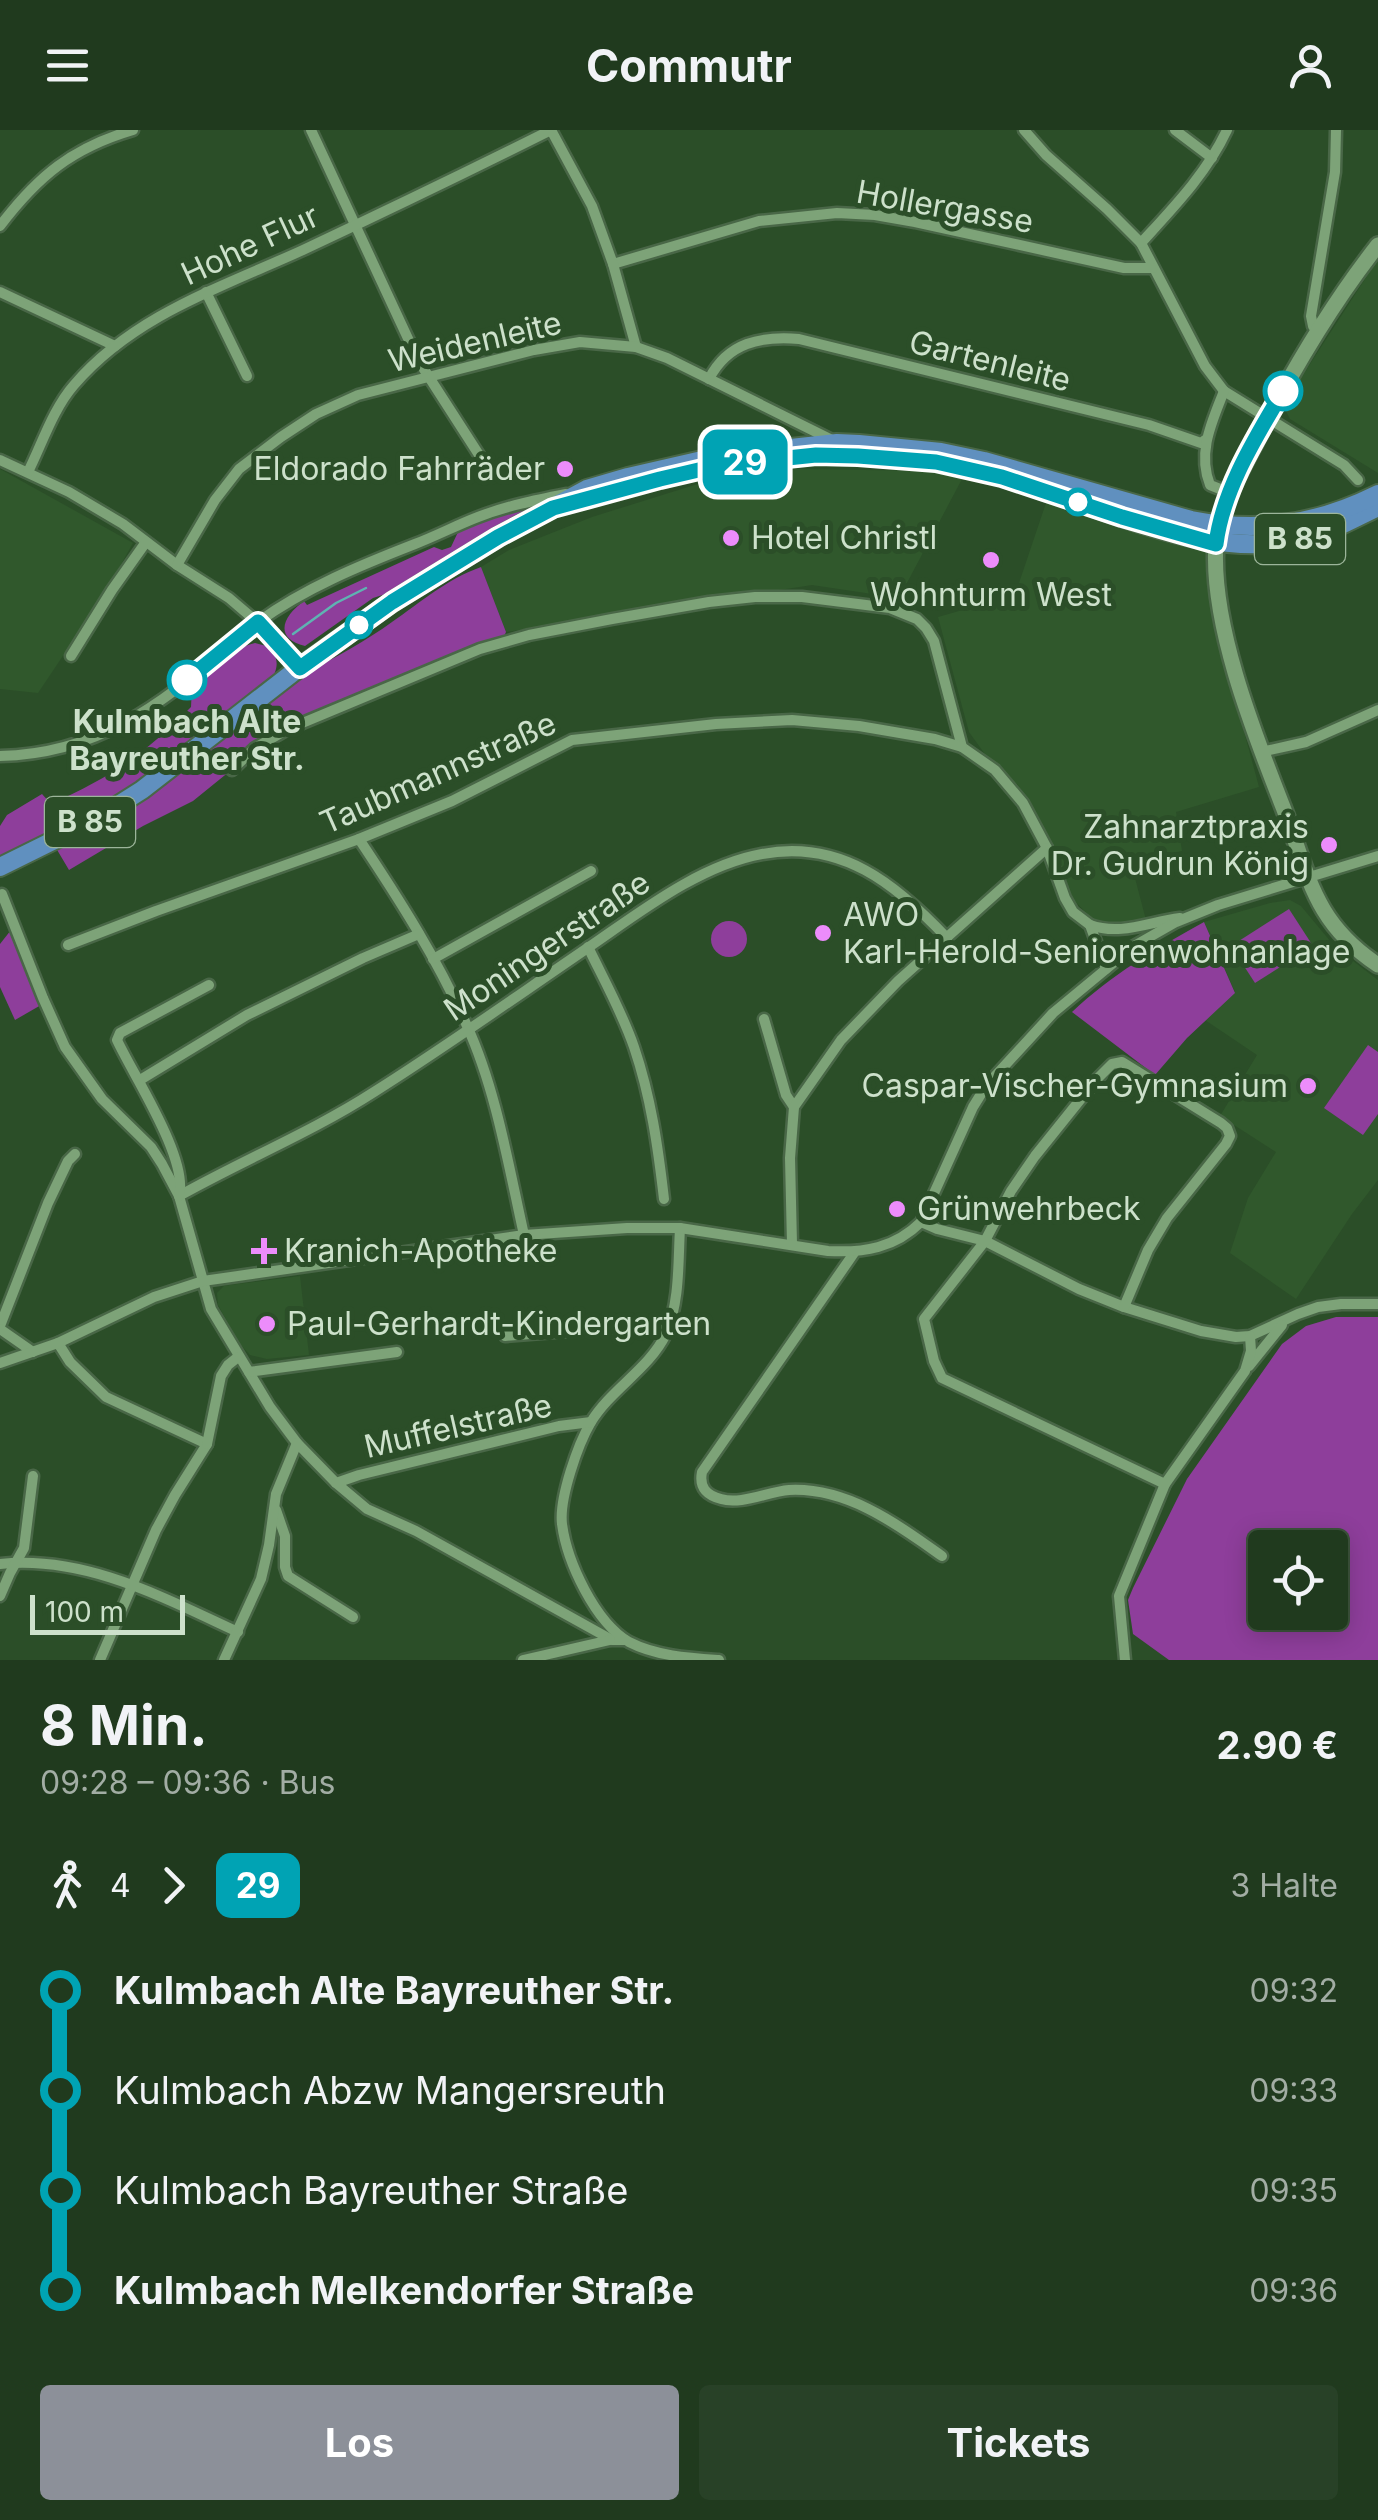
<!DOCTYPE html>
<html lang="de">
<head>
<meta charset="utf-8">
<style>
	:root { --surface:#203a1e; --page:#284127; --text:#f1f3f6; --muted:#a2ada4; --line:#3d543c; --accent:#8c9099 }
	body { margin:0; font-family:Inter,sans-serif; background:var(--page); color:var(--text); height:100vh; display:flex; flex-direction:column; font-size:38px; white-space:nowrap }
	* { box-sizing:border-box; margin:0 }
	p { font-size:32px; color:var(--muted) }
	.icon { flex:none; width:55px; height:55px; fill:none; stroke:currentColor; stroke-width:2; stroke-linecap:round; stroke-linejoin:round }
	.map { position:relative; height:1530px; overflow:hidden }
	.drawer { display:flex; flex-direction:column; background:var(--surface); flex:1 }
	.drawer>* { flex:none }
	.badge { padding:0 20px; border-radius:15px; font-size:35px; line-height:65px }
	.controls { position:absolute; left:1248px; top:1400px; display:grid; gap:20px }
	.controls a { display:grid; place-items:center; width:100px; height:100px; border-radius:10px; background:var(--surface); box-shadow:0 5px 25px #0003,0 0 0 2px var(--line); font-size:50px }
	.scale { position:absolute; left:30px; bottom:25px; width:155px; box-sizing:border-box; padding-left:10px; border:5px solid #cde1cb; border-top:0; font-size:28px; line-height:35px; white-space:nowrap; color:#cde1cb; -webkit-text-stroke:8px #2b4e28; paint-order:stroke }
	.map>.badge { position:absolute; translate:-50% -50%; box-shadow:0 0 0 5px #fff }
	.legs { display:flex; align-items:center; gap:15px; height:110px; padding:0 40px; font-size:32px }
	.legs p { margin-inline-start:auto }
	.overview { display:flex; align-items:center; justify-content:space-between; height:170px; padding:0 40px }
	h1 { font-size:55px; font-weight:700; line-height:75px }
	.action { display:flex; gap:20px; margin-top:auto; padding:20px 40px }
	.action a { flex:1; height:115px; border-radius:10px; background:var(--accent); color:#fff; font-size:40px; font-weight:700; line-height:115px; text-align:center }
	.action a+a { background:var(--page); color:var(--text) }
	ul { padding:0 40px; list-style:none }
	li { display:flex; align-items:center; gap:35px; height:100px; font-size:38px }
	li i { display:grid; place-items:center; width:15px; height:100%; margin:0 12px; background:currentColor }
	li i::after { content:''; width:25px; height:25px; margin:-12px; border:8px solid; border-radius:50%; background:var(--surface) }
	li p { margin-inline-start:auto }
	li:first-child i { background:linear-gradient(#0000 50%,currentColor 0) }
	li:last-child i { background:linear-gradient(currentColor 50%,#0000 0) }
	header { display:flex; justify-content:space-between; align-items:center; height:130px; padding:0 40px; background:var(--surface); font-size:45px; font-weight:700 }
	.map>svg:first-child { display:block }
	.built { fill:#30582c }
	.green { fill:#8e3e9b; fill-rule:evenodd }
	.lines { fill:none; stroke-linecap:round; stroke-linejoin:round }
	.stream { stroke:#5fb3b2; stroke-width:2.5 }
	.minor-casing { stroke:#496747; stroke-width:15 }
	.tertiary-casing { stroke:#496747; stroke-width:20 }
	.primary-casing { stroke:#496747; stroke-width:22 }
	.minor { stroke:#7da378; stroke-width:10 }
	.tertiary { stroke:#7da378; stroke-width:15 }
	.primary { stroke:#6090bf; stroke-width:18 }
	.line-1-casing { stroke:#fff; stroke-width:22 }
	.line-1 { stroke:#00a3b4; stroke-width:15 }
	.stop-1-dot { fill:#fff; stroke:#00a3b4; stroke-width:5 }
	.poi-dot { fill:#ec8cfb; stroke:#2b4e28; stroke-width:4 }
	.labels { text-anchor:middle; stroke-width:10; stroke-linejoin:round; paint-order:stroke }
	.shield { fill:#2b4e28; stroke:#9cb59a; stroke-width:2.5 }
	.shield-label { font-size:30px; font-weight:bold; fill:#cde1cb }
	.street-label { font-size:32px; fill:#cde1cb; stroke:#2b4e28 }
	.poi-label { font-size:32px; fill:#cde1cb; stroke:#2b4e28; text-anchor:start }
	.stop-label { font-size:32px; font-weight:bold; fill:#cde1cb; stroke:#2b4e28 }
</style>
</head>
<body>
<header><svg class="icon" aria-label="menu" viewBox="0 0 24 24"><path d="M4 6h16M4 12h16M4 18h16"/></svg>Commutr<svg class="icon" aria-label="person" viewBox="0 0 24 24"><circle cx="12" cy="8" r="4"/><path d="M4 21q1-7 8-7t8 7"/></svg></header>
<div class="map">
<svg width="1378" height="1530" viewBox="0 0 1378 1530">
	<rect width="100%" height="100%" fill="#2b4e28"/>
	<g class="built">
		<polygon points="1378,129 1378,343 1290,289 1285,279 1288,268"/>
		<polygon points="0,339 133,413 105,463 38,563 0,559"/>
		<polygon points="799,339 933,341 962,349 899,468 812,455 506,502 481,437 509,420 592,387 733,343"/>
		<polygon points="1047,370 1207,415 1232,557 1259,657 1176,682 1182,721 1131,733 1146,790 1119,796 1105,796 1089,786 1071,767 1048,708 1018,655 987,627 969,602 938,487 1015,465"/>
		<polygon points="1290,770 1301,776 1336,818 1378,850 1378,1050 1352,1084 1296,1169 1230,1123 1248,1068 1276,1022 1220,986 1257,925 1205,890 1235,862 1204,792 1270,773"/>
		<polygon points="300,1146 309,1225 267,1229 250,1225 239,1213 218,1175 217,1163 224,1156 230,1155"/>
	</g>
	<g class="green">
		<path d="M526,377L530,378L527,383L395,461L373,468L305,516C273,508 283,486 304,471L307,475L434,417L442,420L451,417L458,402L484,389Z"/>
		<path d="M481,437L506,502L501,513L272,607L193,671L143,696L69,740L53,713L300,537L309,542C337,526 366,511 392,492C421,472 447,449 481,437Z"/>
		<path d="M255,513L270,517C280,531 278,539 269,554C184,620 100,687 0,731V696L7,685L42,664L51,674C111,647 145,624 191,577L192,555C211,537 231,519 255,513Z"/>
		<polygon points="1289,779 1313,816 1255,853 1231,816"/>
		<circle cx="729" cy="809" r="18"/>
		<path d="M1204,792L1235,863L1187,908L1155,945L1072,882C1112,844 1156,819 1204,792Z"/>
		<polygon points="11,800 41,875 15,890 0,857 0,814"/>
		<polygon points="1368,915 1378,922 1378,984 1363,1005 1324,978"/>
		<path d="M1336,1187H1378V1530H1169L1133,1504L1128,1470L1133,1458L1187,1349L1282,1214L1306,1196ZM1265,1418H1330V1482H1265Z"/>
	</g>
	<g class="lines">
		<polyline class="stream" points="293,504 336,473 366,458"/>
		<defs>
			<g id="minor">
				<polyline points="311,0 418,230 483,331"/>
				<polyline points="1024,0 1046,25 1107,79 1141,113 1205,236 1224,261 1344,335 1358,350"/>
				<polyline points="1175,0 1212,28"/>
				<path d="M0,96C38,46 72,18 133,0"/>
				<path d="M1141,113C1173,78 1207,43 1227,0"/>
				<polyline points="613,134 759,91 837,83 875,85 915,92 1124,138 1153,138"/>
				<polyline points="0,162 115,216"/>
				<polyline points="206,162 247,246"/>
				<polyline points="1318,203 1313,196 1311,186 1335,42 1336,0"/>
				<path d="M709,249C728,212 761,206 799,209L1149,295L1201,313L1205,310"/>
				<path d="M1224,261C1212,292 1197,322 1210,355L1230,363"/>
				<polyline points="0,330 69,362 123,394 177,435 229,468 271,504 300,537"/>
				<path d="M28,342C42,314 53,279 74,255C134,185 222,157 303,120C386,81 469,41 551,0L592,76L613,134L636,217"/>
				<polyline points="177,435 215,370 239,339 281,307 316,284 358,265 534,220 580,212 636,217 667,228 832,310"/>
				<polyline points="71,526 112,460 146,412"/>
				<polyline points="1261,622 1306,612 1378,580"/>
				<path d="M0,626C97,624 158,576 229,517C239,509 248,500 258,492C305,458 361,435 415,414C436,406 457,395 478,387C506,376 536,370 566,364"/>
				<polyline points="232,640 255,618 288,599 480,519 529,505 612,489 709,472 755,467 802,467 890,478 917,489 926,498 934,511 962,617 995,640 1023,673 1047,718 1065,768 1073,782 1090,795 1106,839"/>
				<path d="M359,709C399,769 438,830 467,896C496,959 509,1038 524,1105"/>
				<polyline points="0,765 2,764 43,868 65,917 102,969 151,1017 162,1034 179,1066 211,1179 270,1277 297,1313 336,1353 367,1379 416,1401 612,1510 625,1510"/>
				<path d="M1090,795C1121,806 1148,792 1180,788"/>
				<polyline points="68,815 156,781 359,709 452,671 572,610 716,594 792,590 859,596 935,609 962,617"/>
				<path d="M588,817C604,850 622,882 634,917C651,967 658,1017 664,1069"/>
				<polyline points="433,829 591,741"/>
				<polyline points="764,889 786,965 794,977"/>
				<polyline points="140,950 247,885 363,828 419,804"/>
				<path d="M179,1066C243,1030 312,1002 374,962C447,916 517,866 589,817C640,782 700,735 762,724C841,709 896,754 947,808"/>
				<path d="M179,1066C189,1029 133,945 117,910L120,903L209,855"/>
				<polyline points="921,1092 937,1099 985,1111 1079,1159 1124,1177 1201,1201 1236,1207 1250,1206 1298,1184 1318,1177 1341,1174 1378,1174"/>
				<path d="M680,1098C678,1132 680,1172 666,1204C649,1239 611,1259 591,1292C578,1314 559,1368 562,1394C567,1432 595,1492 629,1512C656,1526 689,1528 719,1530"/>
				<polyline points="792,1114 790,1028 794,977 841,910 898,851 1047,718"/>
				<path d="M854,1123L702,1342C699,1357 706,1365 721,1369C741,1375 767,1362 789,1360C847,1357 897,1394 942,1426"/>
				<polyline points="1124,1177 1148,1120 1167,1088 1226,1014 1230,1006 1227,998 1221,993 1122,932 1112,934 1096,950 1035,1026 1011,1061 985,1111 924,1189 934,1231 942,1248 1165,1354"/>
				<polyline points="0,1196 48,1073 68,1031 75,1024"/>
				<polyline points="0,1199 33,1222"/>
				<polyline points="505,1206 670,1193"/>
				<polyline points="58,1213 70,1232 106,1267 207,1314 175,1365 156,1400 100,1530"/>
				<path d="M0,1233L58,1213L154,1167L203,1151L524,1105L627,1098H680L828,1121C864,1123 895,1118 921,1092L973,977L986,956L1053,883L1134,816L1176,792L1218,775L1378,726"/>
				<polyline points="1249,1236 1282,1195"/>
				<polyline points="249,1242 397,1222"/>
				<polyline points="207,1314 221,1246 228,1235 238,1227"/>
				<polyline points="336,1353 359,1345 559,1296 591,1292"/>
				<polyline points="276,1380 285,1406 285,1437 288,1446 353,1487"/>
				<path d="M0,1434C85,1425 164,1468 238,1502"/>
				<polyline points="0,1466 10,1443 24,1418 33,1346"/>
				<polyline points="224,1530 261,1449 269,1415 276,1364 297,1313"/>
				<polyline points="523,1530 610,1510"/>
				<polyline points="1125,1530 1119,1466 1165,1354 1245,1241 1251,1221 1250,1206"/>
			</g>
			<path id="tertiary" d="M1378,115C1330,176 1289,246 1254,315C1238,345 1219,379 1216,413C1210,493 1254,603 1283,677C1309,744 1312,791 1378,835"/>
			<g id="primary">
				<path d="M1034,357C1124,385 1218,434 1314,406C1336,399 1357,387 1378,377"/>
				<path d="M0,737L93,691L142,660L300,537L392,472L498,407L587,359L628,347L724,325L837,313L859,314L941,322L984,331L1191,390C1258,403 1316,395 1378,364"/>
			</g>
		</defs>
		<use href="#minor" class="minor-casing"/>
		<use href="#tertiary" class="tertiary-casing"/>
		<use href="#primary" class="primary-casing"/>
		<use href="#minor" class="minor"/>
		<use href="#tertiary" class="tertiary"/>
		<use href="#primary" class="primary"/>
	</g>
	<g class="lines">
		<defs>
			<path id="line-1" d="M187,550L258,492L300,538L392,472L498,407L553,378L660,349L720,335L816,325L858,326L936,332L1002,347L1122,387L1216,414C1223,359 1256,307 1283,261"/>
		</defs>
		<use href="#line-1" class="line-1-casing"/>
		<use href="#line-1" class="line-1"/>
	</g>
	<g class="stop-1-dot">
		<circle cx="1283" cy="261" r="18"/>
		<circle cx="1078" cy="372" r="12"/>
		<circle cx="359" cy="495" r="12"/>
		<circle cx="187" cy="550" r="18"/>
	</g>
	<g class="poi-dot">
		<circle cx="565" cy="339" r="10"/>
		<circle cx="731" cy="408" r="10"/>
		<circle cx="991" cy="430" r="10"/>
		<circle cx="1329" cy="715" r="10"/>
		<circle cx="823" cy="803" r="10"/>
		<circle cx="1308" cy="956" r="10"/>
		<circle cx="897" cy="1079" r="10"/>
		<path d="M259 1106h10v10h10v10h-10v10h-10v-10h-10v-10h10z"/>
		<circle cx="267" cy="1194" r="10"/>
	</g>
	<g class="labels">
		<g class="shield">
			<rect x="1255" y="384" width="90" height="50" rx="8"/>
			<rect x="45" y="667" width="90" height="50" rx="8"/>
		</g>
		<g class="shield-label">
			<text x="1300" y="419">B 85</text>
			<text x="90" y="702">B 85</text>
		</g>
		<g class="street-label">
			<text transform="translate(945 77) rotate(10)" y="11">Hollergasse</text>
			<text transform="translate(250 115) rotate(-25)" y="11">Hohe Flur</text>
			<text transform="translate(475 212) rotate(-13)" y="11">Weidenleite</text>
			<text transform="translate(990 231) rotate(14)" y="11">Gartenleite</text>
			<text transform="translate(438 643) rotate(-24)" y="11">Taubmannstraße</text>
			<text transform="translate(547 816) rotate(-34)" y="11">Moningerstraße</text>
			<text transform="translate(458 1296) rotate(-13)" y="11">Muffelstraße</text>
		</g>
		<g class="poi-label">
			<text x="545" y="350" text-anchor="end">Eldorado Fahrräder</text>
			<text x="751" y="419">Hotel Christl</text>
			<text x="991" y="476" text-anchor="middle">Wohnturm West</text>
			<text x="1309" y="708" text-anchor="end">Zahnarztpraxis<tspan x="1309" dy="37">Dr. Gudrun König</tspan></text>
			<text x="843" y="796">AWO<tspan x="843" dy="37">Karl-Herold-Seniorenwohnanlage</tspan></text>
			<text x="1288" y="967" text-anchor="end">Caspar-Vischer-Gymnasium</text>
			<text x="917" y="1090">Grünwehrbeck</text>
			<text x="284" y="1132">Kranich-Apotheke</text>
			<text x="287" y="1205">Paul-Gerhardt-Kindergarten</text>
		</g>
		<g class="stop-label">
			<text x="187" y="603">Kulmbach Alte<tspan x="187" dy="37">Bayreuther Str.</tspan></text>
		</g>
	</g>
</svg>
<div class="controls">
<a><svg class="icon" aria-label="locate" viewBox="0 0 24 24"><circle cx="12" cy="12" r="6"/><path d="M12 2v4M12 18v4M2 12h4M18 12h4"/></svg></a>
</div>
<div class="scale">100 m</div>
<b class="badge" style="left:745px;top:332px;background:#00a3b4;color:#fff">29</b>
</div>
<section class="drawer">
<div class="overview"><div><h1>8 Min.</h1><p>09:28 – 09:36 · Bus</p></div><b>2.90 €</b></div>
<div class="legs"><svg class="icon" aria-label="walk" viewBox="0 0 24 24"><circle cx="13" cy="4" r="2"/><path d="M13 8l-2 6 4 7M11 14l-3 7M7 12l3-4h3l4 4"/></svg>4<svg class="icon" aria-label="forward" viewBox="0 0 24 24"><path d="M9 5l7 7-7 7"/></svg><b class="badge" style="background:#00a3b4;color:#fff">29</b><p>3 Halte</p></div>
<ul>
<li><i style="color:#00a3b4"></i><b>Kulmbach Alte Bayreuther Str.</b><p>09:32</p></li>
<li><i style="color:#00a3b4"></i><span>Kulmbach Abzw Mangersreuth</span><p>09:33</p></li>
<li><i style="color:#00a3b4"></i><span>Kulmbach Bayreuther Straße</span><p>09:35</p></li>
<li><i style="color:#00a3b4"></i><b>Kulmbach Melkendorfer Straße</b><p>09:36</p></li>
</ul>
<div class="action"><a>Los</a><a>Tickets</a></div>
</section>
</body>
</html>
